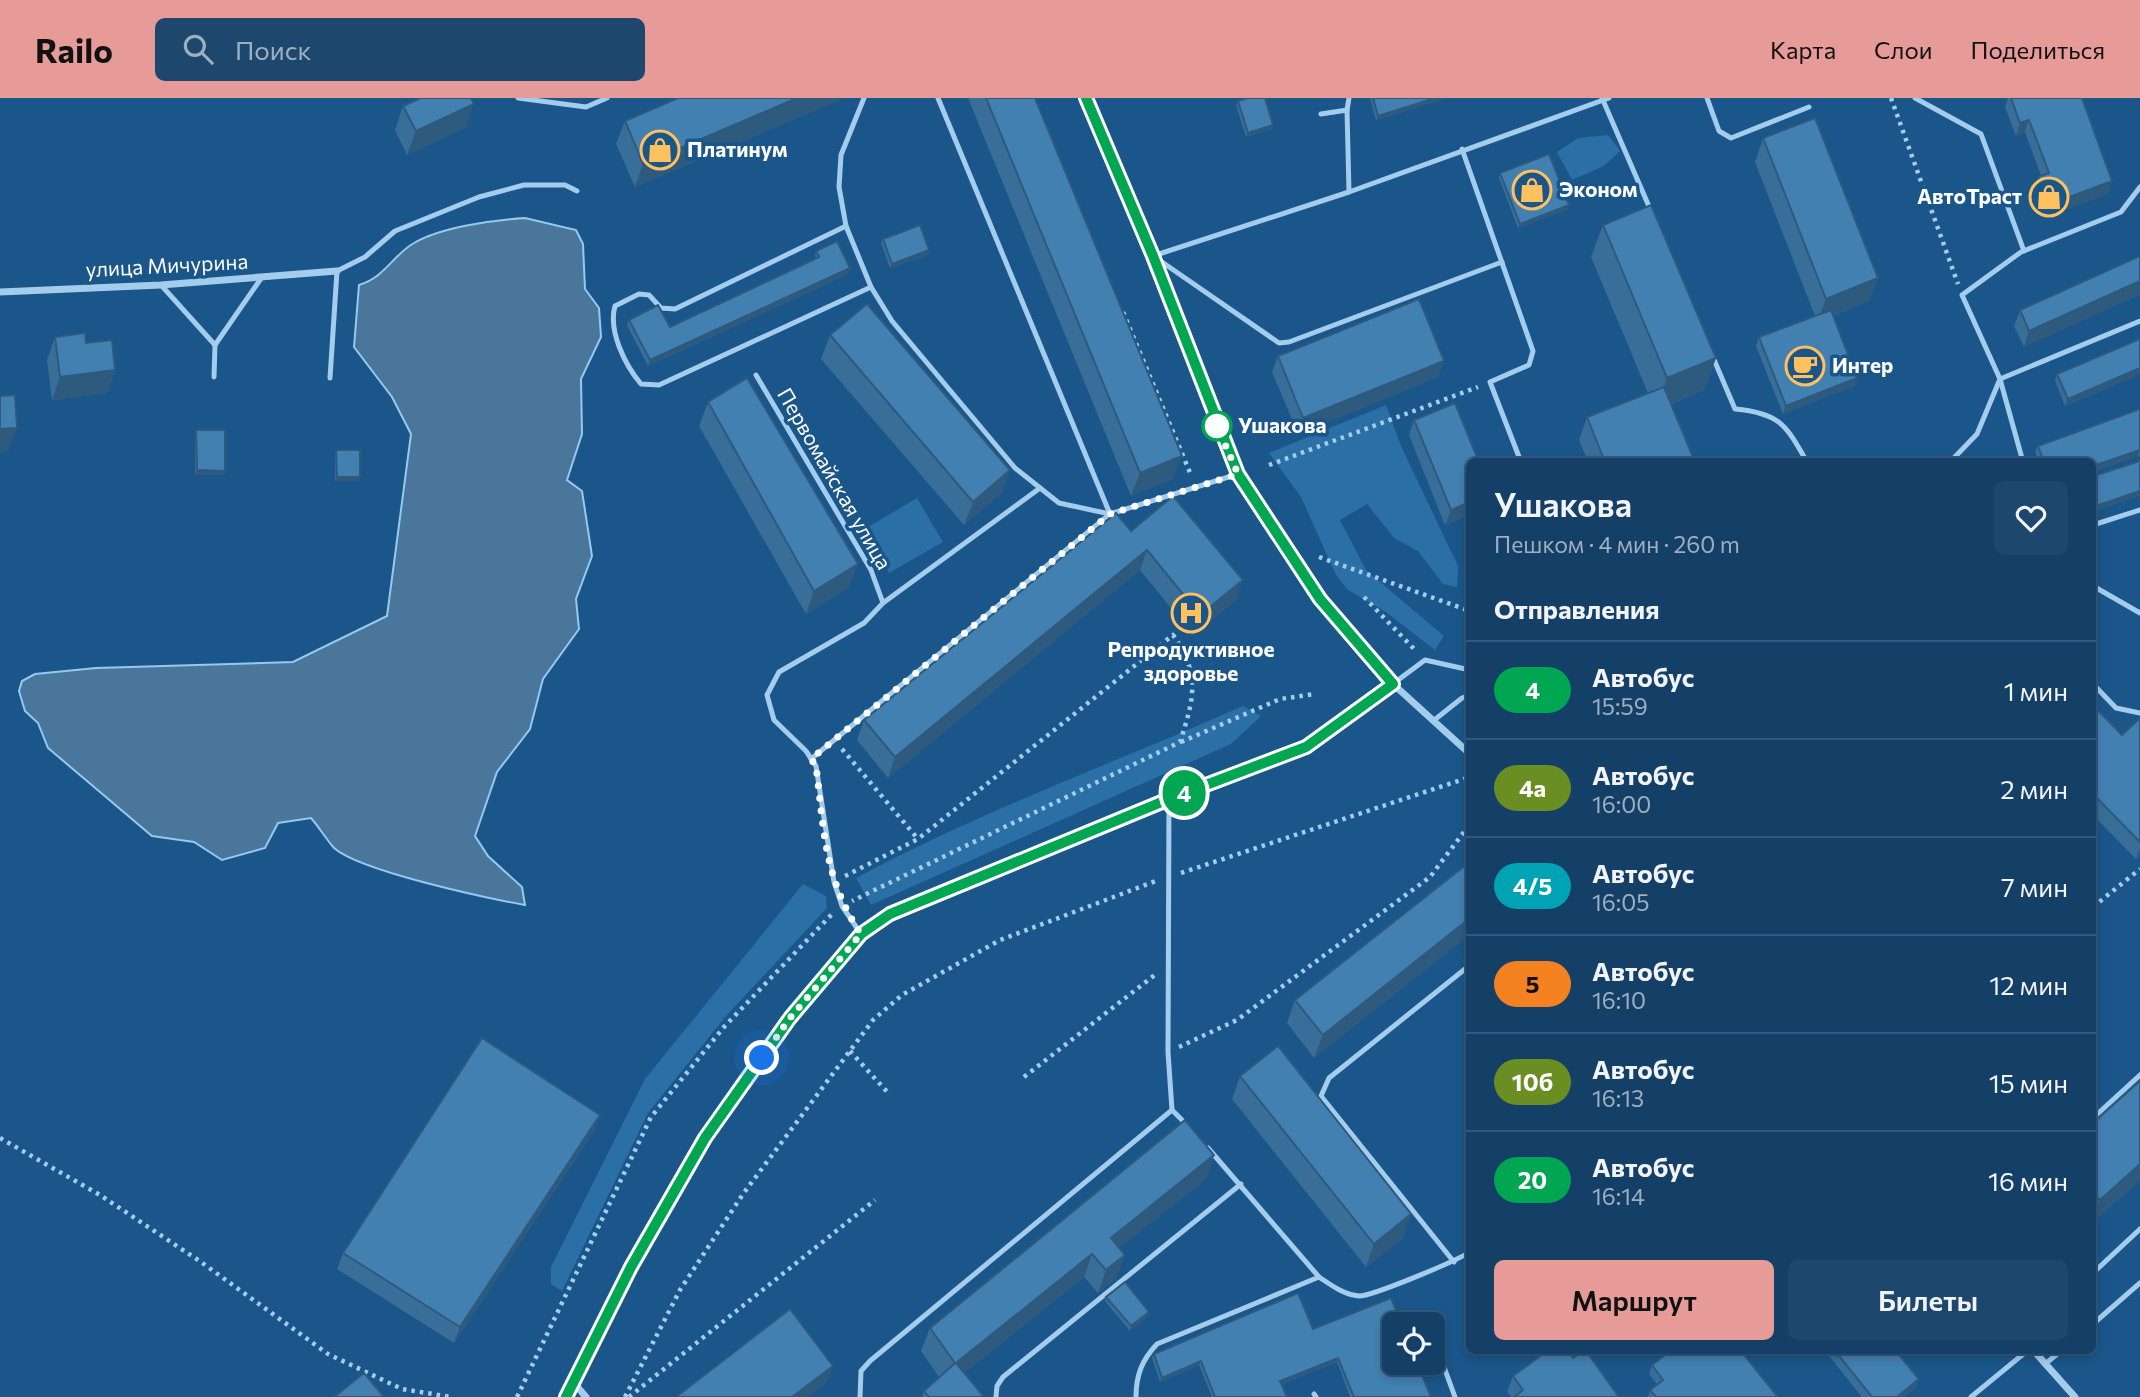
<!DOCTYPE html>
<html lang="ru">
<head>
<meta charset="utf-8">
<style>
	:root { --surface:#144067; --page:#1d476d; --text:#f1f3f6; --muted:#9dafc0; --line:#33597b; --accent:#e69b98 }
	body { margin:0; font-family:Commissioner,sans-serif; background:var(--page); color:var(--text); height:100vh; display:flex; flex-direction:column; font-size:26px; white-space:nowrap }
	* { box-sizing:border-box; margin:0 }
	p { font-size:23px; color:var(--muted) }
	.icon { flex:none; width:38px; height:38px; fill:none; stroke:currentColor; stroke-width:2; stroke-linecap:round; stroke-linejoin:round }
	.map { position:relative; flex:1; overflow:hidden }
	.sheet { position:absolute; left:1466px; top:360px; width:630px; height:896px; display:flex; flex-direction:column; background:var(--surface); border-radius:10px; box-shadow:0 4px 10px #0003,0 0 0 2px var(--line) }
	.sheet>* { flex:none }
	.badge { padding:0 14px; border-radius:23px; font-size:24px; line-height:46px }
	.tools { position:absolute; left:1382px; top:1214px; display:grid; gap:14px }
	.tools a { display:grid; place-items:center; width:63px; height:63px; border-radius:10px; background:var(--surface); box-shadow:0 4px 10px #0003,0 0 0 2px var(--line); font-size:35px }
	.you { position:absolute; width:35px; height:35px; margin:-18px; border:5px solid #fff; border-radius:50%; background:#1a73e8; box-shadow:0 0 0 10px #1a73e833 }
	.map>.badge { position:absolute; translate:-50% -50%; box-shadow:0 0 0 4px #fff }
	h2 { padding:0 28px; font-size:26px; line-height:63px }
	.round { display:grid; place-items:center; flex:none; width:74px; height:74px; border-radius:10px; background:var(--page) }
	.head { display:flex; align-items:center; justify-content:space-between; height:119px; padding:0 28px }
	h1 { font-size:33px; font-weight:600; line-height:52px }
	.primary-button { display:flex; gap:14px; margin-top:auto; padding:14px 28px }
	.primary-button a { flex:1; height:80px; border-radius:10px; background:var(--accent); color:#111; font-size:28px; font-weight:600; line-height:80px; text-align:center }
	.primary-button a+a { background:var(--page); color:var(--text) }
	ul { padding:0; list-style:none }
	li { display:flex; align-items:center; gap:21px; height:98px; padding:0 28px; border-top:2px solid var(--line) }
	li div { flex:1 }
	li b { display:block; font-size:26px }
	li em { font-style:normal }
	li .badge { min-width:77px; font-weight:700; text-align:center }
	header { display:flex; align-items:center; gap:42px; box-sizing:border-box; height:98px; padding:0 35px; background:var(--accent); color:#111 }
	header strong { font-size:33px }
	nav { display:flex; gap:38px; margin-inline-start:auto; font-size:24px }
	.search { width:490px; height:63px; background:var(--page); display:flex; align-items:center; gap:18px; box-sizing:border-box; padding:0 24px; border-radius:10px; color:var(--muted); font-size:26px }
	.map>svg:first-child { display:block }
	.green { fill:#2a6fa5 }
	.water { fill:#4b769b; stroke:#96c9ef; stroke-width:2 }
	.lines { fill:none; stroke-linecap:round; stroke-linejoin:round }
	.path { stroke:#a3cced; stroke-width:4.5; stroke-dasharray:3.5 5; stroke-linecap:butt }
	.service { stroke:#a3cced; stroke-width:5 }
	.minor { stroke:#a3cced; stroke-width:7 }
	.tertiary { stroke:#a3cced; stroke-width:12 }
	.wall { fill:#396e99 }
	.shaded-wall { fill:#2e5a7d }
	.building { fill:#4280b2; stroke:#2e5a7d; stroke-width:2 }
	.line-casing { stroke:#fff; stroke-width:16 }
	.line { stroke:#00a651; stroke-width:10 }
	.walk { stroke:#fff; stroke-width:7; stroke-dasharray:0 12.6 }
	.stop-dot { fill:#fff; stroke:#00a651; stroke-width:3.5 }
	.labels { text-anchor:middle; stroke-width:7; stroke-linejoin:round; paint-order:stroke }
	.poi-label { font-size:21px; font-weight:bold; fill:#fff; stroke:#1a5689; text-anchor:start }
	.street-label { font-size:21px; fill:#fff; stroke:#1a5689 }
	.stop-label { font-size:21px; font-weight:bold; fill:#fff; stroke:#1a5689; text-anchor:start }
</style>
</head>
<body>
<header>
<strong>Railo</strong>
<div class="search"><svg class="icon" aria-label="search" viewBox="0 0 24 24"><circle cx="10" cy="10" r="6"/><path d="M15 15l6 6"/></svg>Поиск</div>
<nav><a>Карта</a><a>Слои</a><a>Поделиться</a></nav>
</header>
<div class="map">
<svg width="2140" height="1299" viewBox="0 0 2140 1299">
	<rect width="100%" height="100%" fill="#1a5689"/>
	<g class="green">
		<polygon points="1608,37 1620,53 1604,68 1572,82 1557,54 1578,40"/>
		<polygon points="1386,307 1401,348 1458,468 1457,489 1443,486 1418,453 1394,440 1367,406 1340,422 1366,472 1444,538 1435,552 1386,514 1348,492 1336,477 1301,399 1269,355"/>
		<polygon points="917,400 943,444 889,475 863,432"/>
		<path d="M1243,608L1261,618L1231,646L871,807L856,780C981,713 1114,665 1243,608Z"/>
		<polygon points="803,786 826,798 827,810 726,918 648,1015 562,1193 551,1186 551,1169 645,981"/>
	</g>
	<path class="water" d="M525,120L576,132L583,146L585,191L599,210L601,239L581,281L582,336L567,382L582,393L592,458L576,501L579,531L543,581L530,631L497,674L475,738L488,758L522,789L525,807C486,800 360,773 334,750C326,741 319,729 311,720L278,725L265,750L222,762L194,744L152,738L48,650L38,625L25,613L19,593L22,583L35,576L96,570L293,564L387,518L411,336L392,299L354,249L359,187C384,180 393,157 414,145C441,129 494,122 525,120Z"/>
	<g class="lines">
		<g class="path">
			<polyline points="1891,0 1958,186"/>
			<polyline points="1123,214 1191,377"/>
			<polyline points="1269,367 1478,289"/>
			<polyline points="1319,459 1470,513"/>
			<polyline points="1364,499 1416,553"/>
			<polyline points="1181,644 1280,601 1315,596"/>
			<polyline points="842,651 918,741"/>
			<polyline points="1181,775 1470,679"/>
			<path d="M845,778L918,741L1173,537C1201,576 1194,601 1180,644L852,803"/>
			<polyline points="2093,809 2140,771"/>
			<polyline points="1179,949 1237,922 1430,779 1470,726"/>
			<polyline points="850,953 890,997"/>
			<polyline points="1024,979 1156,876"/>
			<polyline points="0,1040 100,1097 201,1164 328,1256 402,1291 451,1299"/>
			<polyline points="517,1299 651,1019 724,929 833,815"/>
			<polyline points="625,1299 680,1192 743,1096 873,922 902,897 1000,842 1156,783"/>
			<polyline points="629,1299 875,1102"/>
		</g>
		<g class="service">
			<polyline points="518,0 586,9 607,0"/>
			<polyline points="864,0 841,57 839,89 846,128 871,189 892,223 1015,370 1059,405 1110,416"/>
			<polyline points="938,0 1110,416"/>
			<polyline points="1602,0 1651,113"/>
			<polyline points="1707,0 1719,33 1731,40 1809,9"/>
			<polyline points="1915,0 1981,36 2024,153"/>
			<polyline points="1321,16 1347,12"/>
			<polyline points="1462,51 1533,253 1529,267 1490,284 1521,364"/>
			<polyline points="1349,94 1347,12 1349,0"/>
			<path d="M846,128L675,211L661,210L649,197L639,196L615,208C608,233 625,267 641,286L659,287L871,189"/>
			<polyline points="1153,158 1349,94 1609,0"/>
			<polyline points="1159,162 1279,245 1289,244 1502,164"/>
			<polyline points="161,187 215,247"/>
			<path d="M1712,257L1735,311C1780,315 1786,327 1807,364"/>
			<polyline points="756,277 871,472 883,505 864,525 779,574 767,597 774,622 806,653 816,668 834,784 842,808 861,836"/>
			<polyline points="214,279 215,247 262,179"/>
			<polyline points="330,280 337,173 365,159 395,133 479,99 524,87 565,87 577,93"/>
			<polyline points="1950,364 1977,336 2000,281 1962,197 2021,154 2121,114 2140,89"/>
			<polyline points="2023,364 2000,281 2140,223"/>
			<polyline points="2093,427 2140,412"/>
			<polyline points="2093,488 2140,515"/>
			<polyline points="883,505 1040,390"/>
			<polyline points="1394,585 1425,562 1470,572"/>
			<polyline points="2093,586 2116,610 2140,615"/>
			<polyline points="1433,623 1462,600 1470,597"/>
			<polyline points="811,661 1110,416 1238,376"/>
			<polyline points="1169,704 1168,954 1172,1012 1187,1027"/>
			<polyline points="2093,1020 2140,977"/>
			<path d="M1208,1050L1319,1179C1331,1187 1344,1197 1359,1198C1373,1198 1456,1163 1470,1154"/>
			<polyline points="1454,1164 1321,998 1329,980 1470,867"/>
			<polyline points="2093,1175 2140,1131"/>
			<polyline points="1425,1217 1429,1227"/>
			<polyline points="2093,1226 2140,1185"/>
			<polyline points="1433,1239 1455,1299"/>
			<polyline points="2045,1266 2061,1253"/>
			<polyline points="1314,1296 1316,1299"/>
			<polyline points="860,1299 861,1273 870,1263 1172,1012"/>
			<polyline points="996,1299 997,1288 1003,1279 1241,1086"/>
			<path d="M1136,1299C1136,1277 1142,1262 1157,1246L1319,1179"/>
			<polyline points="1971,1299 2027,1253"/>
		</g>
		<g class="minor">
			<polyline points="0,194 161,187 337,173"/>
			<polyline points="1393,586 1470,656"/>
			<polyline points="2034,1253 2075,1299"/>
			<polyline points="574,1285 586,1299"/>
		</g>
		<polyline class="tertiary" points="566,1299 631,1169 705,1040 790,920 861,836 890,816 1169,701 1306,649 1393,586 1320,501 1238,376 1153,158 1086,0"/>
	</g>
	<g class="wall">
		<polygon points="678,0 839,0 839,2 635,89 616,46 625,23"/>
		<polygon points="968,0 1035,0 1173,381 1131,398"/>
		<polygon points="1370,0 1447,0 1376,22"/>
		<polygon points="2008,0 2082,0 2112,83 2108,96 2044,119 2034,91 2038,79 2041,78 2025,34 2016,38 2005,9"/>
		<polygon points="1238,3 1273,27 1272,31 1246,39 1236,7"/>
		<polygon points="403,8 466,29 407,57 395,32"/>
		<polygon points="1763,40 1878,180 1869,203 1833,218 1857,280 1854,288 1783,316 1756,248 1759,239 1815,218 1755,64"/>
		<polygon points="1500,75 1568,111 1518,130 1499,80"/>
		<polygon points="1603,127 1716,260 1704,292 1671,306 1695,364 1588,364 1579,342 1587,319 1648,295 1591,159"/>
		<polygon points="883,141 929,152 928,157 890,170 881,145"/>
		<polygon points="816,153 848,176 648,268 627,227 629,222 670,229 816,160 815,158"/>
		<polygon points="2140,158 2024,249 2014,228 2020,212"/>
		<polygon points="830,237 1010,372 1001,395 964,427 821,261"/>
		<polygon points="55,239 86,245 115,272 107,295 52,302 47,262"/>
		<polygon points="2140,241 2140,276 2065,308 2055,283 2057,276"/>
		<polygon points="1278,258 1438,279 1298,336 1272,274"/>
		<polygon points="708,304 849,489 806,516 699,328"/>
		<polygon points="2140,311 2140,359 2138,358 2093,374 2093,364 2039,364 2035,354 2038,348"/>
		<polygon points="1414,322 1470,364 1470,427 1468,428 1465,419 1445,427 1409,337"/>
		<polygon points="196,332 225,373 224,377 195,377 195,336"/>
		<polygon points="336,352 360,379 359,383 335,383 335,357"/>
		<polygon points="1131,433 1236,502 1193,537 1140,472 888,680 857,642 864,622"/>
		<polygon points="2093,607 2122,637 2140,620 2140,757 2136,761 2093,717"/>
		<polygon points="1470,770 1470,836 1314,960 1287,925 1295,902"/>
		<polygon points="1240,978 1403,1140 1366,1169 1232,1001"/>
		<polygon points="2140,983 2140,1082 2093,1124 2093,1025"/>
		<polygon points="600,1017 594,1033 454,1245 337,1171 343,1155"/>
		<polygon points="1214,1057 1206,1081 1119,1150 1125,1157 1116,1180 1098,1195 1084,1179 964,1275 984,1299 922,1299 924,1293 939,1279 921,1253 930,1230"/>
		<polygon points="1106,1199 1149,1214 1148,1218 1130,1233 1105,1203"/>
		<polygon points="1313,1231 1431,1299 1350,1299 1337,1264 1282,1286 1287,1299 1212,1299 1199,1267 1160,1284 1152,1260 1154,1256"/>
		<polygon points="1825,1253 1896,1253 1919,1281 1916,1289 1904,1299 1862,1299"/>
		<polygon points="1573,1260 1619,1299 1511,1299 1507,1294 1513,1278"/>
		<polygon points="1652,1267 1778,1299 1648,1299 1650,1292 1657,1286 1649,1276"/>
	</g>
	<g class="shaded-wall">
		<polygon points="797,0 839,0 839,2 635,89 643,66"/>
		<polygon points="1435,0 1447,0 1376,22 1378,18"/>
		<polygon points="474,6 466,29 407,57 416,33"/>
		<polygon points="2029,22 2025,34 2016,38 2020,25"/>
		<polygon points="1273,27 1272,31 1246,39 1248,35"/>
		<polygon points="2112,83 2108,96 2044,119 2048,107"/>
		<polygon points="1569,107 1568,111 1518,130 1520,126"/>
		<polygon points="929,152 928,157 890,170 892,166"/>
		<polygon points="850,170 848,176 648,268 650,262"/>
		<polygon points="1878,180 1869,203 1817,224 1826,201"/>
		<polygon points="2140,183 2140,197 2024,249 2029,233"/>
		<polygon points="1716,260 1704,292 1655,312 1667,280"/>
		<polygon points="1444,263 1438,279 1298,336 1303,320"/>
		<polygon points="2140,270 2140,276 2065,308 2068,301"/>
		<polygon points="115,272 107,295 52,302 60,279"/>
		<polygon points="1857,280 1854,288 1783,316 1786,308"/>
		<polygon points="17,330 8,353 0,354 0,331"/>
		<polygon points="2140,352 2138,358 2093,374 2093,368"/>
		<polygon points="1182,358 1173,381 1131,398 1140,375"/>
		<polygon points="2075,359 2073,364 2061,364"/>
		<polygon points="197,372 225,373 224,377 195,377"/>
		<polygon points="1010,372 1001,395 964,427 973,404"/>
		<polygon points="337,379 360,379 359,383 335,383"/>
		<polygon points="2140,393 2140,398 2093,414 2093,409"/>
		<polygon points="1470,404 1465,419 1445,427 1451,412"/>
		<polygon points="1147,452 1140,472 888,680 895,659"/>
		<polygon points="858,466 849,489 806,516 814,493"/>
		<polygon points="1243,482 1236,502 1193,537 1200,517"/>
		<polygon points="2140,749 2140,757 2136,761"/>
		<polygon points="1470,820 1470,836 1314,960 1323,937"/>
		<polygon points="600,1017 594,1033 454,1245 460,1229"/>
		<polygon points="1214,1057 1206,1081 1102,1164 1111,1140"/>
		<polygon points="2140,1066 2140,1082 2093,1124 2093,1121 2100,1102"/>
		<polygon points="1411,1116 1403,1140 1366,1169 1374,1146"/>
		<polygon points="1092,1156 1084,1179 947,1289 956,1265"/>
		<polygon points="1125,1157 1116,1180 1098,1195 1106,1172"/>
		<polygon points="1149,1214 1148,1218 1130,1233 1131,1228"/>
		<polygon points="1338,1260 1337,1264 1279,1287 1280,1283"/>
		<polygon points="1201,1263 1199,1267 1160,1284 1162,1280"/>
		<polygon points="833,1268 827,1284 808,1299 792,1299"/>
		<polygon points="1919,1281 1916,1289 1904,1299 1897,1299"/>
	</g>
	<g class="building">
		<polygon points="421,0 471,0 474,6 416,33 403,8"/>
		<polygon points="678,0 797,0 643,66 625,23"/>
		<polygon points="986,0 1035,0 1182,358 1140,375"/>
		<polygon points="1248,0 1265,0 1273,27 1248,35 1238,3"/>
		<polygon points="1373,0 1435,0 1378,18"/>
		<polygon points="2011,0 2082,0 2112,83 2048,107 2038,79 2049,75 2029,22 2020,25"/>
		<polygon points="1815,20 1878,180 1826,201 1763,40"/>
		<polygon points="1549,56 1569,107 1520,126 1500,75"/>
		<polygon points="1651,107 1716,260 1667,280 1603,127"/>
		<polygon points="920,127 929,152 892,166 883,141"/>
		<polygon points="837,143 850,170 650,262 629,222 658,207 670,229 819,159 816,153"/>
		<polygon points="2140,158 2140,183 2029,233 2020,212"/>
		<polygon points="1419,201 1444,263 1303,320 1278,258"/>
		<polygon points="867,206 1010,372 973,404 830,237"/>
		<polygon points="1831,212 1857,280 1786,308 1759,239"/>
		<polygon points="85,235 86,245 112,242 115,272 60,279 55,239"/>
		<polygon points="2140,241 2140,270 2068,301 2057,276"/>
		<polygon points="747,280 858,466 814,493 708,304"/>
		<polygon points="1664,289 1695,364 1605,364 1587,319"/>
		<polygon points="15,297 17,330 0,331 0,298"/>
		<polygon points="1455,305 1479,364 1470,364 1470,404 1451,412 1414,322"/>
		<polygon points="2140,311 2140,352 2093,368 2093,364 2077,364 2075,359 2061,364 2044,364 2038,348"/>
		<polygon points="196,332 225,332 225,373 197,372"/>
		<polygon points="336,352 360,352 360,379 337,379"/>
		<polygon points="2140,363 2140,393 2093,409 2093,376 2097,377"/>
		<polygon points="1173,398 1243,482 1200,517 1147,452 895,659 864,622 1116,415 1131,433"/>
		<polygon points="2093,607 2122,637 2140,620 2140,744 2093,696"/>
		<polygon points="1467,766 1470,770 1470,820 1323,937 1295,902"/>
		<polygon points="482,940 600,1017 460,1229 343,1155"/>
		<polygon points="1278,948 1411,1116 1374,1146 1240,978"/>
		<polygon points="2140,983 2140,1066 2100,1102 2093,1095 2093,1025"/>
		<polygon points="1185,1022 1214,1057 1111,1140 1125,1157 1106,1172 1092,1156 956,1265 984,1299 929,1299 924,1293 955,1265 930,1230"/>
		<polygon points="1125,1184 1149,1214 1131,1228 1106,1199"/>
		<polygon points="1298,1195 1313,1231 1391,1200 1402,1227 1395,1227 1395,1265 1417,1265 1431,1299 1354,1299 1338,1260 1280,1283 1287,1299 1215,1299 1201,1263 1162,1280 1154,1256"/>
		<polygon points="790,1211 833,1268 792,1299 676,1299"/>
		<polygon points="1547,1253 1568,1253 1573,1260 1583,1253 1586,1253 1619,1299 1514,1299 1523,1292 1513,1278"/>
		<polygon points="1670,1253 1741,1253 1778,1299 1656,1299 1650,1292 1663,1282 1652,1267"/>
		<polygon points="1835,1253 1896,1253 1919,1281 1897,1299 1872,1299"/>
		<polygon points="364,1275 384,1299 334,1299"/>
	</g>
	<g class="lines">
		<defs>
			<polyline id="line" points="566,1299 631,1169 705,1040 790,920 861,836 890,816 1169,701 1306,649 1393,586 1320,501 1238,376 1153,158 1086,0"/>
		</defs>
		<use href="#line" class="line-casing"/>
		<use href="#line" class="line"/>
		<path class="walk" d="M762,960L790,920L861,836C824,781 824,732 816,668L811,661L1110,416L1238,376L1217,328"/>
	</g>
	<defs>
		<symbol id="shop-ring" viewBox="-11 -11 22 22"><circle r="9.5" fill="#1a5689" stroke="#ffc05f" stroke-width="1.5"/><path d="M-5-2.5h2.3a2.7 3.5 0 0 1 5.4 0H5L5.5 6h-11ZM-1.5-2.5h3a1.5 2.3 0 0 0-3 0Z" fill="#ffc05f"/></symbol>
		<symbol id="cafe-ring" viewBox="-11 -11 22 22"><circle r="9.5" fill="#1a5689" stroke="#ffc05f" stroke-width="1.5"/><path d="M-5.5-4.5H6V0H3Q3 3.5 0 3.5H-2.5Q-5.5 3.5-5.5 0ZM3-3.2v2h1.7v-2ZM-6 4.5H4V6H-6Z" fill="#ffc05f"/></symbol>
		<symbol id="hospital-ring" viewBox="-11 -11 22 22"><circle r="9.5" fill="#1a5689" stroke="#ffc05f" stroke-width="1.5"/><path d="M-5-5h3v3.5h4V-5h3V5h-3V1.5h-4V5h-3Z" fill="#ffc05f"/></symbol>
	</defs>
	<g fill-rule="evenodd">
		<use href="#shop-ring" x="638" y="30" width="44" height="44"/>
		<use href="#shop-ring" x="1510" y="70" width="44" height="44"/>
		<use href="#shop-ring" x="2027" y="77" width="44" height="44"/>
		<use href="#cafe-ring" x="1783" y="246" width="44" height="44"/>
		<use href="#hospital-ring" x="1169" y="493" width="44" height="44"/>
	</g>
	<circle class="stop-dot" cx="1217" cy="328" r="14"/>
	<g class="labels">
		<g class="poi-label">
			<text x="687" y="59">Платинум</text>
			<text x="1559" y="99">Эконом</text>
			<text x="2022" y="106" text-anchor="end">АвтоТраст</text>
			<text x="1832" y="275">Интер</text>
			<text x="1191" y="559" text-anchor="middle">Репродуктивное<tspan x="1191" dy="24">здоровье</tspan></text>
		</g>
		<g class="street-label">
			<text transform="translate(167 168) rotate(-3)" y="7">улица Мичурина</text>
			<text transform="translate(834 381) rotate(60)" y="7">Первомайская улица</text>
		</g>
		<g class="stop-label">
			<text x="1238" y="335">Ушакова</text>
		</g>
	</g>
</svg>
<div class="tools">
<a><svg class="icon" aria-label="locate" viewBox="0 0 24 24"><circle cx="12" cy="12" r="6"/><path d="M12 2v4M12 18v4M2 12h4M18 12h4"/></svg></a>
</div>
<div class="you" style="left:762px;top:960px"></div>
<b class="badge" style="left:1184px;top:695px;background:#00a651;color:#fff">4</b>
<section class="sheet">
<div class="head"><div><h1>Ушакова</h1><p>Пешком · 4 мин · 260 m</p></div><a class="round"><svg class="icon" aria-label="heart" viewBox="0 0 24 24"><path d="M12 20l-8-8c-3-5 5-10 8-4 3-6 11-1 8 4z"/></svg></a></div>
<h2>Отправления</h2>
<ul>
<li><span class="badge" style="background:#00a651;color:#fff">4</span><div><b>Автобус</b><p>15:59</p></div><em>1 мин</em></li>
<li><span class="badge" style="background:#6b8e23;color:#fff">4а</span><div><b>Автобус</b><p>16:00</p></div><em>2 мин</em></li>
<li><span class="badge" style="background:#00a3b4;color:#fff">4/5</span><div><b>Автобус</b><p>16:05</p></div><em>7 мин</em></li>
<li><span class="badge" style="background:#f58220;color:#111">5</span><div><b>Автобус</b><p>16:10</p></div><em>12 мин</em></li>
<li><span class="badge" style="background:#6b8e23;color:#fff">10б</span><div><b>Автобус</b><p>16:13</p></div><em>15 мин</em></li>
<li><span class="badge" style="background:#00a651;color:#fff">20</span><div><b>Автобус</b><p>16:14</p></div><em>16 мин</em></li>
</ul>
<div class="primary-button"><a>Маршрут</a><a>Билеты</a></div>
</section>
</div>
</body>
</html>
